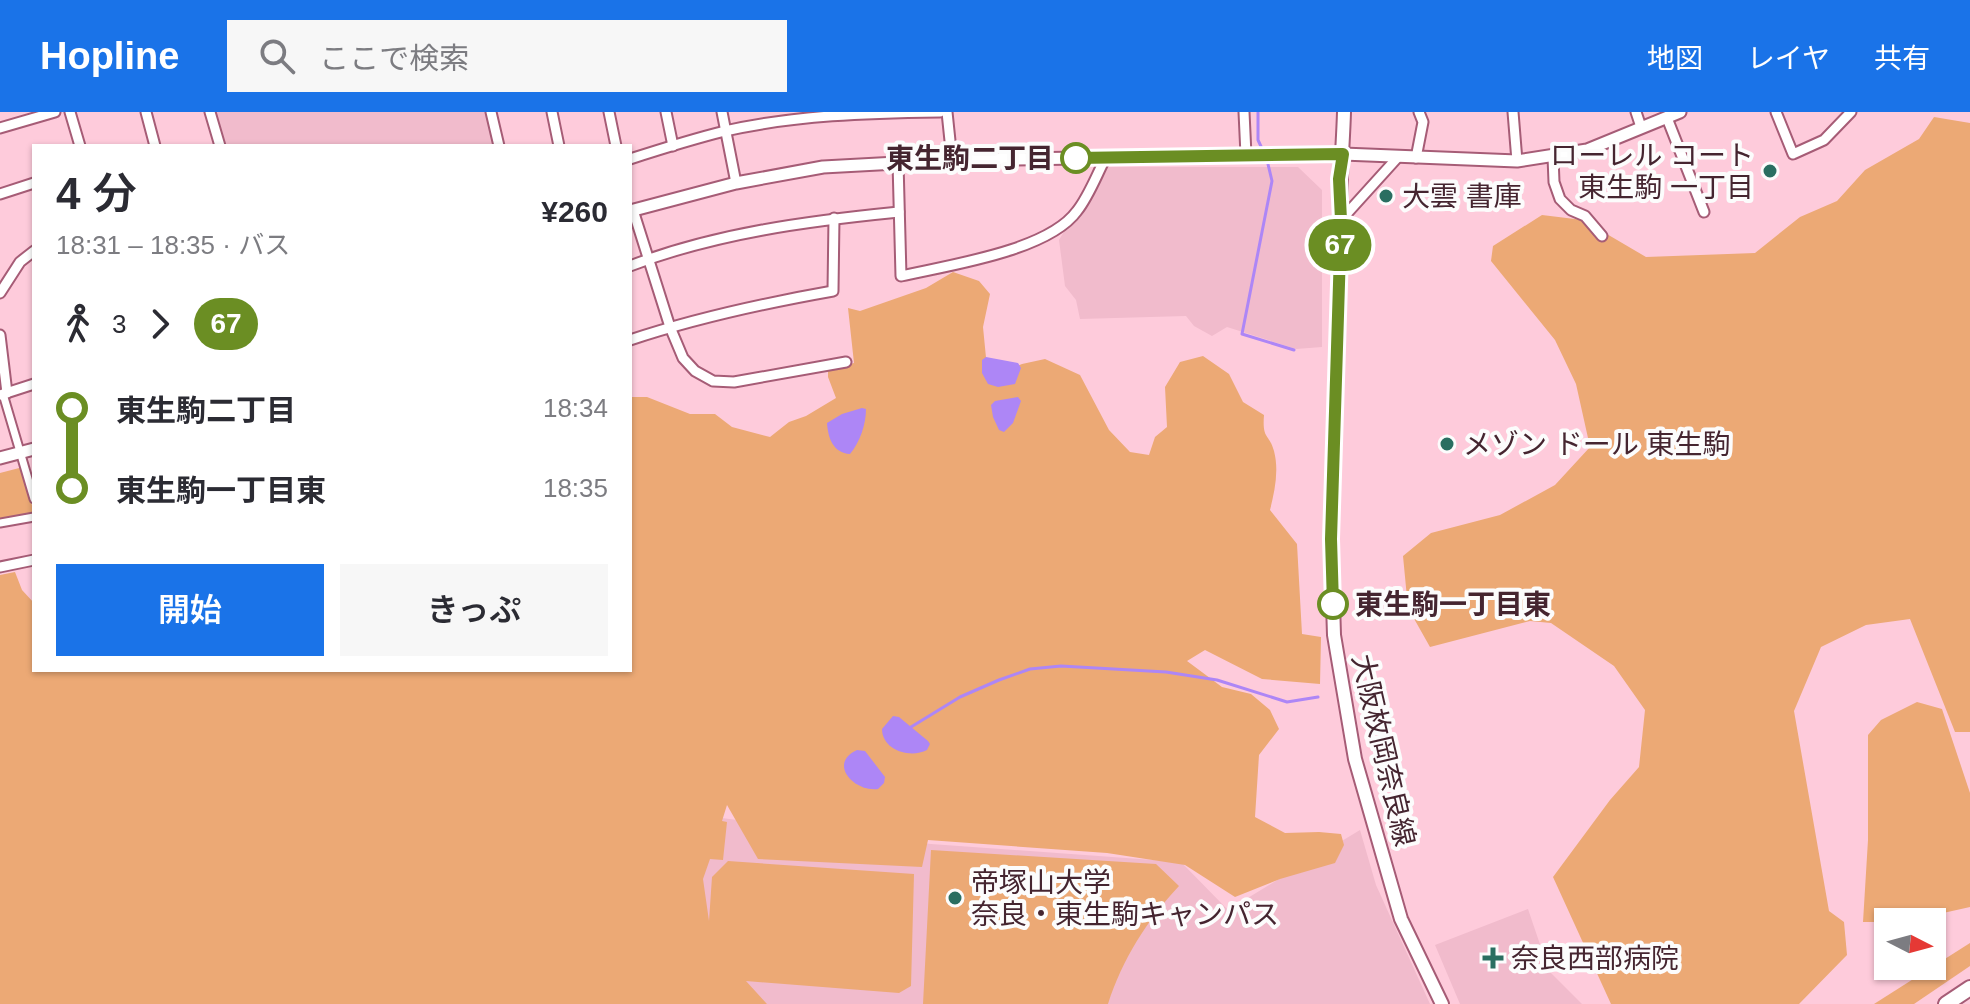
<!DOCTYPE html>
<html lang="ja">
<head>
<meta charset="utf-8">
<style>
	:root { --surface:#fff; --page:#f7f7f7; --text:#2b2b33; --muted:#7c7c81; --accent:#1a73e8 }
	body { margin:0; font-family:Helvetica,"Noto Sans JP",sans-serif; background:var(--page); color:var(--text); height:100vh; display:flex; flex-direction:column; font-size:30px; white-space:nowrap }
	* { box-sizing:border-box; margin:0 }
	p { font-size:26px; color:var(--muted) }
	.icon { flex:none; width:44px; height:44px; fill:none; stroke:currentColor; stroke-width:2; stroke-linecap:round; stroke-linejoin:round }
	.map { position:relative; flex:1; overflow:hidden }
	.sheet { position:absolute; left:32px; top:32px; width:600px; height:528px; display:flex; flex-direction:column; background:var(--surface); border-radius:0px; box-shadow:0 2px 6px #0004 }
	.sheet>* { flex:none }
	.badge { padding:0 16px; border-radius:26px; font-size:28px; line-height:52px }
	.needle { width:52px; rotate:96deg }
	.fabs { position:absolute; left:1874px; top:796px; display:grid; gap:16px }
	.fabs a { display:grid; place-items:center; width:72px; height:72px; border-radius:0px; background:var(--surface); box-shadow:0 2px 6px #0004; font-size:40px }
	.map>.badge { position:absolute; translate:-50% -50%; box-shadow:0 0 0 4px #fff }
	.legs { display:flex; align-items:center; gap:12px; height:88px; padding:0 24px; font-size:26px }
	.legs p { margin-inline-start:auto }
	.head { display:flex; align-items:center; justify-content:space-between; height:136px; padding:0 24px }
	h1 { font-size:44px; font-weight:600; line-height:60px }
	.cta { display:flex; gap:16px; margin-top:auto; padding:16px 24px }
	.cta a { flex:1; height:92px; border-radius:0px; background:var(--accent); color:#fff; font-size:32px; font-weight:600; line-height:92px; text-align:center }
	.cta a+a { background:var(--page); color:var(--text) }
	ul { padding:0 24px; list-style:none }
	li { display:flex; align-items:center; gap:28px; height:80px; font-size:30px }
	li i { display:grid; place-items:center; width:12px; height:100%; margin:0 10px; background:currentColor }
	li i::after { content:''; width:20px; height:20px; margin:-10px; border:6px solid; border-radius:50%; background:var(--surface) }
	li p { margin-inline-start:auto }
	li:first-child i { background:linear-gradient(#0000 50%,currentColor 0) }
	li:last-child i { background:linear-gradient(currentColor 50%,#0000 0) }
	header { display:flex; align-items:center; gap:48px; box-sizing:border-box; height:112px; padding:0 40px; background:var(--accent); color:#fff }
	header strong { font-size:38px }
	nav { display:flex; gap:44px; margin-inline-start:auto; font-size:28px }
	.search { width:560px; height:72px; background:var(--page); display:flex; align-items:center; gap:20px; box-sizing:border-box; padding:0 28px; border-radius:0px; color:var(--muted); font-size:30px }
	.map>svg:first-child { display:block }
	.built { fill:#f1bbcc }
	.green { fill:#eca975 }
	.water { fill:#ad86f6 }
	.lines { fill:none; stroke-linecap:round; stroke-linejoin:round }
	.stream { stroke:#ad86f6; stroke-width:3 }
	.pedestrian-casing { stroke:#a65c76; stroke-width:11 }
	.minor-casing { stroke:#a65c76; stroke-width:13 }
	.tertiary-casing { stroke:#a65c76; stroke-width:15 }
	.secondary-casing { stroke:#a65c76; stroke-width:16 }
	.primary-casing { stroke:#a65c76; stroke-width:18 }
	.pedestrian { stroke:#fff; stroke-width:7 }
	.minor { stroke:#fff; stroke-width:9 }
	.tertiary { stroke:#fff; stroke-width:11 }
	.secondary { stroke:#fff; stroke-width:12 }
	.primary { stroke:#fff; stroke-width:14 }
	.line-1-casing { stroke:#fff; stroke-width:18 }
	.line-1 { stroke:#6b8e23; stroke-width:12 }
	.stop-1-dot { fill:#fff; stroke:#6b8e23; stroke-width:4 }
	.poi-dot { fill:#2a6e61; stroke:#fcfcfc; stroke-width:3 }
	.labels { text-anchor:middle; stroke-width:8; stroke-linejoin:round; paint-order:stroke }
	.poi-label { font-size:28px; fill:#452530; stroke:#fcfcfc; text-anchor:start }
	.stop-label { font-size:28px; font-weight:bold; fill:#452530; stroke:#fcfcfc; text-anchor:end }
	.street-label { font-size:28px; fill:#452530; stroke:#fcfcfc }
</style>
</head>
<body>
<header>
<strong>Hopline</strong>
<div class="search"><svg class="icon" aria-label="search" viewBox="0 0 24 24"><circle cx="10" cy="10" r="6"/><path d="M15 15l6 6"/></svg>ここで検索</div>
<nav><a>地図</a><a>レイヤ</a><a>共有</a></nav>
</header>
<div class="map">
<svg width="1970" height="892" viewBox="0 0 1970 892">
	<rect width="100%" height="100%" fill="#fecbdb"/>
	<g class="built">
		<polygon points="215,0 485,0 493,31 491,34 224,34"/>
		<polygon points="1107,55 1298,55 1322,78 1322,235 1296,237 1227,215 1212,224 1194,214 1186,204 1080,207 1076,188 1065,174 1059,128 1066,116 1082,100"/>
		<polygon points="689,702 931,732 1181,750 1228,798 1360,718 1376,773 1430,892 767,892 697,829"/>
		<polygon points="1528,797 1549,859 1582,892 1460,892 1435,833"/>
	</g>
	<g class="green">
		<polygon points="1934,5 1970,11 1970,620 1955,620 1910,507 1866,513 1821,535 1794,599 1829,799 1844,810 1847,843 1799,892 1611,892 1553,765 1610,688 1639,655 1645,598 1614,554 1551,511 1530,509 1430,535 1408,496 1403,444 1431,421 1500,403 1555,373 1590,335 1576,272 1555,228 1491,149 1493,134 1542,103 1583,108 1646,145 1755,141 1800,105 1837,89 1865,58 1919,27"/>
		<path d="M953,160L979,169L990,182L983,215L988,266L1022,252L1045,247L1080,263L1109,318L1130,340L1149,343L1155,325L1167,315L1165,275L1180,250L1203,244L1229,262L1243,290L1264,303C1262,328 1269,321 1274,339C1279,358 1275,378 1270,398L1297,432L1302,522L1321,525L1320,572L1262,567L1205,538L1187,549L1222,575L1251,582L1270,598L1279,617L1259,643L1255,705L1285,721L1319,720L1341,722L1344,733L1335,751L1280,767L1235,785L1185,753L1107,741L928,728L922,755L758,747L727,693L722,709L727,710L723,748L710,747L703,767L709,809L712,765L728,749L914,762L911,874L899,881L746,869L767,892H0V463L15,460L22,478L34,491V558H630V285H647L690,302H715L732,315L770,325L789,310L806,304L836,286L828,265V258L854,251L848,196L860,199L926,176Z"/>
		<polygon points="23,355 34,402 0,408 0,361"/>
		<polygon points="1917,590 1942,597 1970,681 1970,795 1903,810 1863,810 1868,728 1868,623 1881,608"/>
		<path d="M931,738L1156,752L1179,774C1147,808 1122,848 1108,892H923Z"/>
		<polygon points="1970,831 1970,854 1914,892 1874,892"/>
	</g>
	<g class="water">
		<polygon points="986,245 1018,251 1021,256 1015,272 998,275 988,272 982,261 982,248"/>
		<polygon points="1018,285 1021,289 1013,311 1004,320 999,318 993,305 991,293 995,289"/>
		<path d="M862,296L866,297C866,312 860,330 850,342C833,341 828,326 827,311L842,302Z"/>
		<path d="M893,604L899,605L928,629L930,632L927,638C910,647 882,638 882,617Z"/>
		<path d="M857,638L865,639L885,665L884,671L878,677C853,680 828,651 857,638Z"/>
	</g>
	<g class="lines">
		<g class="stream">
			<polyline points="1258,0 1258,28 1264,41"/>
			<polyline points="1267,48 1272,69 1242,222 1294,238"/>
			<polyline points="911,615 960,585 999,568 1030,557 1061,554 1166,560 1217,568 1287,590 1318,585"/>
		</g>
		<defs>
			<g id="pedestrian">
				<polyline points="3,282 34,387"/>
				<polyline points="0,411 34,405"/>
			</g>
			<g id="minor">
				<polyline points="70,0 80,34"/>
				<polyline points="146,0 155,34"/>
				<polyline points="210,0 220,34"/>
				<polyline points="491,0 499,34"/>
				<polyline points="552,0 559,34"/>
				<polyline points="609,0 616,34"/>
				<polyline points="666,0 673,34"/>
				<polyline points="722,0 736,71"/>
				<polyline points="947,0 952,48"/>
				<polyline points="1244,0 1246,43"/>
				<polyline points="1513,0 1517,49"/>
				<polyline points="1636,0 1641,15"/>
				<polyline points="1776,0 1793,42 1824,28 1851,0"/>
				<polyline points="1667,6 1704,100"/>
				<polyline points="0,16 55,0"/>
				<polyline points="1553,45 1554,70 1560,87 1571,98 1585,104 1602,124"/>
				<polyline points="1416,46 1423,10 1419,0"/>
				<path d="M630,47C661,37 693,27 725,19C796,3 868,1 940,0"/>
				<path d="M898,50L901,164C949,153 1048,139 1077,99C1089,84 1097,62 1106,45"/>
				<polyline points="0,82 34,71"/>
				<polyline points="633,98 670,215 683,246 695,259 713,269 734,270 846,250"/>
				<polyline points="1341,108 1398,45"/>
				<path d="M630,154C716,121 808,109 899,100"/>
				<polyline points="0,181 20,150 34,139"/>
				<polyline points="0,223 7,281"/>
				<path d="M630,228C696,206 765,191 833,179L834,106"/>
				<polyline points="0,283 34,272"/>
				<polyline points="0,455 34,448"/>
			</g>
			<g id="tertiary">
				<polyline points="630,99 736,71 823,55 952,48 1343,42 1517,49 1587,38 1680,0"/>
				<polyline points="0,346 34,337"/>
			</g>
			<path id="secondary" d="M1344,0C1343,36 1339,72 1341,108L1331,427L1334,523L1355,647L1401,807L1442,892"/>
			<polyline id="primary" points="1946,892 1970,876"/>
		</defs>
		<use href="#pedestrian" class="pedestrian-casing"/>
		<use href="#minor" class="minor-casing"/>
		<use href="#tertiary" class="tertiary-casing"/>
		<use href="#secondary" class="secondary-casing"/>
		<use href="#primary" class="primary-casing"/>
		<use href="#pedestrian" class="pedestrian"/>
		<use href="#minor" class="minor"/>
		<use href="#tertiary" class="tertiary"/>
		<use href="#secondary" class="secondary"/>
		<use href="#primary" class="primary"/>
	</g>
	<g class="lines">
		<defs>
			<polyline id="line-1" points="1076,46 1343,42 1339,67 1341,108 1331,427 1333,492"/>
		</defs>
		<use href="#line-1" class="line-1-casing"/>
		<use href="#line-1" class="line-1"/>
	</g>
	<g class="stop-1-dot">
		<circle cx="1076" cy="46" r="14"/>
		<circle cx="1333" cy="492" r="14"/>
	</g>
	<g class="poi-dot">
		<circle cx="1770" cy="59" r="8"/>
		<circle cx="1386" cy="84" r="8"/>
		<circle cx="1447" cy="332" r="8"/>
		<circle cx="955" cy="786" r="8"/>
		<path d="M1489 834h8v8h8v8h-8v8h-8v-8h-8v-8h8z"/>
	</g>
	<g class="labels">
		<g class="poi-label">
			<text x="1754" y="53" text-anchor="end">ローレル コート<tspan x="1754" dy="32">東生駒 一丁目</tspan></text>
			<text x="1402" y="94">大雲 書庫</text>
			<text x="1463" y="342">メゾン ドール 東生駒</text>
			<text x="971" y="780">帝塚山大学<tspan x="971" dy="32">奈良・東生駒キャンパス</tspan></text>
			<text x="1511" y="856">奈良西部病院</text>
		</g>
		<g class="stop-label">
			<text x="1054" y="56">東生駒二丁目</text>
			<text x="1355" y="502" text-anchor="start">東生駒一丁目東</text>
		</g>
		<g class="street-label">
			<text transform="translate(1384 638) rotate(77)" y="10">大阪枚岡奈良線</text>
		</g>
	</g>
</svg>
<div class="fabs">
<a><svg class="needle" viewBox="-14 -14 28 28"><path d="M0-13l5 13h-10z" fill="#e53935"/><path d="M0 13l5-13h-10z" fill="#7c7c81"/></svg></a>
</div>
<b class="badge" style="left:1340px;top:133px;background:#6b8e23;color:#fff">67</b>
<section class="sheet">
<div class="head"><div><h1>4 分</h1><p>18:31 – 18:35 · バス</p></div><b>¥260</b></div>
<div class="legs"><svg class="icon" aria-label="walk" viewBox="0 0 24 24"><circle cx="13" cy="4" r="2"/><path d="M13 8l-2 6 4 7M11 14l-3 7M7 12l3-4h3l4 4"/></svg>3<svg class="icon" aria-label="forward" viewBox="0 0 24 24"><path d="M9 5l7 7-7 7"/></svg><b class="badge" style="background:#6b8e23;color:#fff">67</b></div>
<ul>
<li><i style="color:#6b8e23"></i><b>東生駒二丁目</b><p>18:34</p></li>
<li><i style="color:#6b8e23"></i><b>東生駒一丁目東</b><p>18:35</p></li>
</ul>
<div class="cta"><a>開始</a><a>きっぷ</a></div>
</section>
</div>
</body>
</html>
